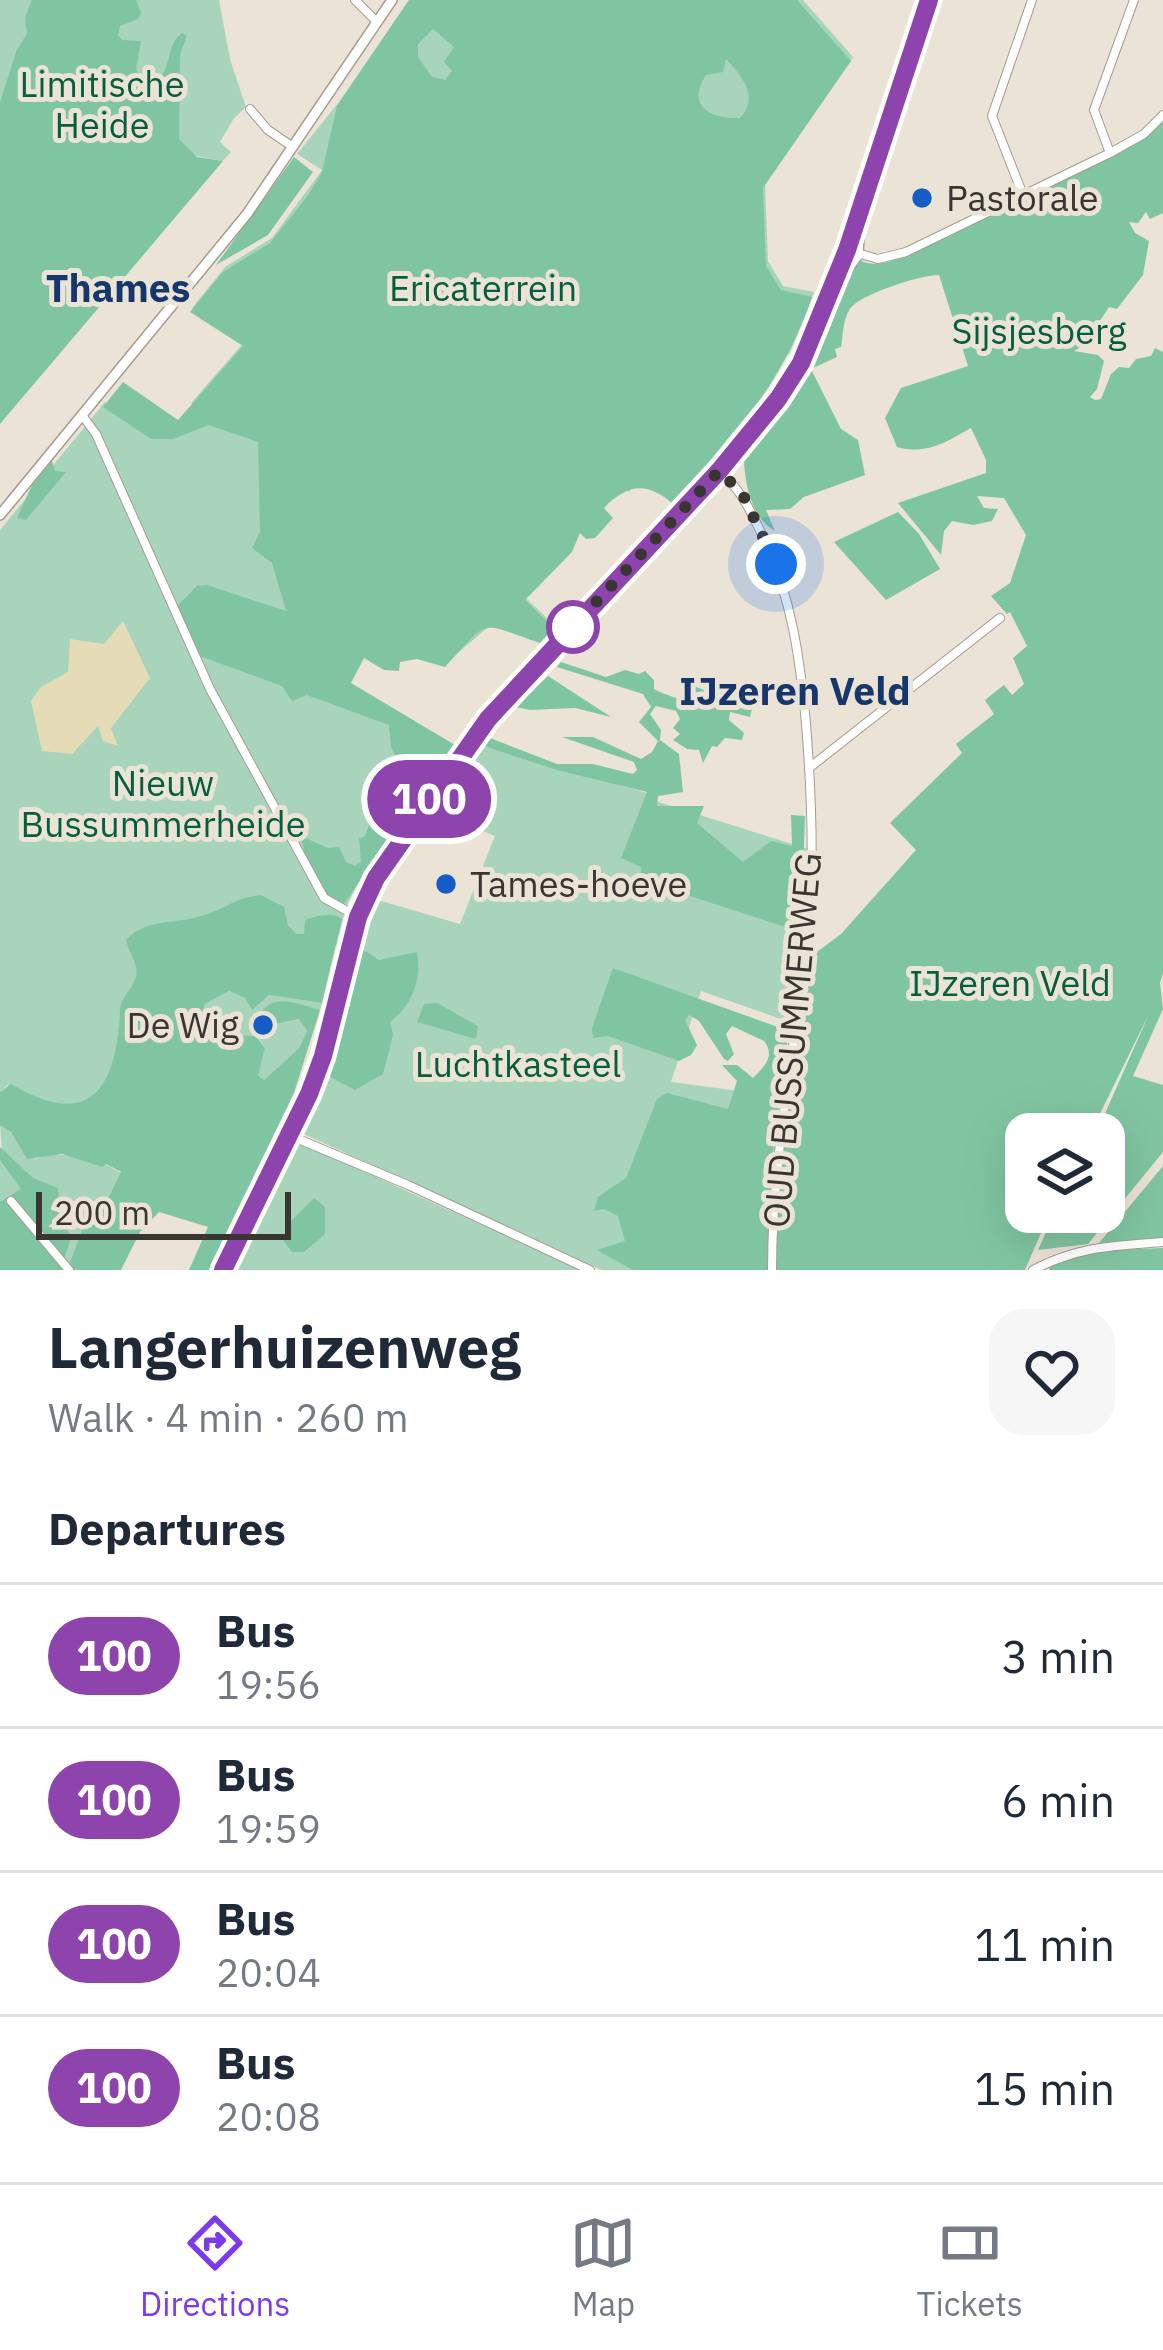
<!DOCTYPE html>
<html lang="en">
<head>
<meta charset="utf-8">
<style>
	:root { --surface:#fff; --page:#f6f6f7; --text:#1f2937; --muted:#747a83; --line:#e0e1e3; --accent:#7c3aed }
	body { margin:0; font-family:"IBM Plex Sans",sans-serif; background:var(--page); color:var(--text); height:100vh; display:flex; flex-direction:column; font-size:45px; white-space:nowrap }
	* { box-sizing:border-box; margin:0 }
	p { font-size:39px; color:var(--muted) }
	.icon { flex:none; width:66px; height:66px; fill:none; stroke:currentColor; stroke-width:2; stroke-linecap:round; stroke-linejoin:round }
	.map { position:relative; height:1270px; overflow:hidden }
	.side { display:flex; flex-direction:column; background:var(--surface); flex:1 }
	.side>* { flex:none }
	.badge { padding:0 24px; border-radius:39px; font-size:42px; line-height:78px }
	.tools { position:absolute; left:1005px; top:1113px; display:grid; gap:24px }
	.tools a { display:grid; place-items:center; width:120px; height:120px; border-radius:24px; background:var(--surface); box-shadow:0 12px 48px #0002; font-size:60px }
	.scale { position:absolute; left:36px; bottom:30px; width:255px; box-sizing:border-box; padding-left:12px; border:6px solid #393531; border-top:0; font-size:33px; line-height:42px; white-space:nowrap; color:#393531; -webkit-text-stroke:9px #ece3d7; paint-order:stroke }
	.you { position:absolute; width:60px; height:60px; margin:-30px; border:9px solid #fff; border-radius:50%; background:#1a73e8; box-shadow:0 0 0 18px #1a73e833 }
	.map>.badge { position:absolute; translate:-50% -50%; box-shadow:0 0 0 6px #fff }
	h2 { padding:0 48px; font-size:45px; line-height:108px }
	.round { display:grid; place-items:center; flex:none; width:126px; height:126px; border-radius:36px; background:var(--page) }
	.headline { display:flex; align-items:center; justify-content:space-between; height:204px; padding:0 48px }
	h1 { font-size:57px; font-weight:700; line-height:90px }
	ul { padding:0; list-style:none }
	li { display:flex; align-items:center; gap:36px; height:144px; padding:0 48px; border-top:3px solid var(--line) }
	li div { flex:1 }
	li b { display:block; font-size:45px }
	li em { font-style:normal }
	li .badge { min-width:132px; font-weight:700; text-align:center }
	.menu { display:flex; justify-content:space-around; align-items:center; height:168px; border-top:3px solid var(--line); background:var(--surface); font-size:33px; color:var(--muted) }
	.menu a { display:grid; justify-items:center; gap:6px }
	.menu .current { color:var(--accent) }
	.map>svg:first-child { display:block }
	.green { fill:#a7d4bb }
	.forest { fill:#80c5a1; fill-rule:evenodd }
	.sand { fill:#e5dbb6 }
	.lines { fill:none; stroke-linecap:round; stroke-linejoin:round }
	.minor-casing { stroke:#a49c91; stroke-width:10 }
	.tertiary-casing { stroke:#a49c91; stroke-width:12 }
	.secondary-casing { stroke:#a49c91; stroke-width:12 }
	.minor { stroke:#fff; stroke-width:8 }
	.tertiary { stroke:#fff; stroke-width:9 }
	.secondary { stroke:#fff; stroke-width:9 }
	.line-casing { stroke:#fff; stroke-width:27 }
	.line { stroke:#8e44ad; stroke-width:18 }
	.walk { stroke:#393531; stroke-width:12; stroke-dasharray:0 21.6 }
	.poi-dot { fill:#165cc7; stroke:#ece3d7; stroke-width:4.5 }
	.stop-dot { fill:#fff; stroke:#8e44ad; stroke-width:6 }
	.labels { text-anchor:middle; stroke-width:10; stroke-linejoin:round; paint-order:stroke }
	.park-label { font-size:36px; fill:#055f3e; stroke:#ece3d7 }
	.poi-label { font-size:36px; fill:#393531; stroke:#ece3d7; text-anchor:start }
	.street-label { font-size:36px; fill:#393531; stroke:#ece3d7 }
	.neighbourhood-label { font-size:39px; font-weight:bold; fill:#16376c; stroke:#ece3d7 }
</style>
</head>
<body>
<div class="map">
<svg width="1163" height="1270" viewBox="0 0 1163 1270">
	<rect width="100%" height="100%" fill="#ece3d7"/>
	<g class="green">
		<polygon points="0,0 219,0 230,59 246,107 234,118 220,142 231,152 223,161 196,156 0,390"/>
		<path d="M409,0H803L853,57L765,184L768,261L783,286L814,292L790,352L674,501L635,478L629,492L575,466L526,598L555,626L541,641L492,624L454,656L180,605L452,747L358,883L346,907L336,946L296,934L194,979L105,1164L121,1173L69,1266L0,1270V1160L71,1238C53,1201 32,1178 2,1151L0,1125C15,1130 18,1149 35,1159L50,1154L73,1156L8,1085L0,1092V530L105,402L142,433L209,418L191,403L245,341L192,308L225,267L272,238L322,170L297,154L339,102Z"/>
		<polygon points="484,746 647,793 646,798 814,851 795,1024 701,991 671,1082 778,1096 770,1270 602,1270 304,1134 334,1069 362,947 378,900 460,924 495,836 439,814"/>
		<polygon points="229,991 245,998 252,1009 269,995 322,1003 320,1010 283,1001 270,1017 273,1025 300,1019 307,1031 299,1048 264,1080 257,1076 265,1048 257,1036 226,1033 202,1017 205,1004"/>
		<polygon points="299,1142 580,1270 237,1270"/>
	</g>
	<g class="forest">
		<path d="M32,0H136L141,13L138,19L120,26L118,35L122,40L141,41L136,70L147,83H154C174,69 164,47 182,33L187,36L180,54L179,139L197,157L223,161L0,424V103L17,49L27,34L25,18Z"/>
		<path d="M409,0H797L851,61L763,188L766,266L781,290L812,297C785,378 732,443 673,504C648,482 628,483 604,508L613,518L595,538L586,539L580,533L572,552L525,600L554,628L540,643C476,621 491,618 445,667L417,659L400,662L399,671L384,670L364,658L351,683L455,745L341,908C317,888 306,866 301,836L328,848L339,847L346,862L355,866L361,862L359,839L365,836L369,825L366,817L373,816L381,797L395,787L389,778L407,773L414,761L409,755L396,756L391,748L389,725L307,695L292,701L282,686L200,656L177,606L197,586L207,585L286,611L272,563L252,548L260,532L258,442L209,425L173,439H151L103,407L123,382L178,420L243,346L190,312L223,272L270,243L309,194L322,172L337,106ZM433,29L454,47L444,62L452,71L445,80L432,77L418,57V44ZM726,59C742,76 760,97 740,118C710,119 686,106 706,75L723,72Z"/>
		<path d="M1163,118V213L1150,219L1146,212L1138,223L1129,222L1135,233L1149,241L1143,275L1117,309L1109,307L1100,321L1101,335L1074,351L1098,355L1104,361L1097,389L1090,397L1095,400L1101,399L1111,374L1119,367L1129,368L1136,359L1151,356L1155,348L1163,352V973L1160,983L1163,1009L1133,1076L1163,1085V1152L1088,1244L1038,1250L1055,1212H1104V1134H1096L1149,1014L1090,1134H1026V1212H1050L1025,1270H775L779,1158L809,958L841,934L916,850L890,823L962,753L956,744L994,714L985,700L1004,685L1012,695L1024,684L1013,658L1027,646L1010,612L1007,614L991,596L1010,583L1026,535L1004,498L977,496L984,508L998,509L992,521L973,525L952,521L944,531L941,555L898,503L986,473V460L971,428C944,443 927,455 897,447L885,418L901,388L968,366L939,275C921,275 860,294 850,309C843,318 843,336 841,347L835,349L837,357L811,369L841,429L858,440L865,475L804,497L790,509L766,510L775,531C752,518 745,486 744,460L791,395L852,272L861,261C881,269 902,257 920,248L1146,135Z"/>
		<polygon points="294,157 313,172 268,235 216,265"/>
		<polygon points="52,461 55,471 66,472 26,520 17,518 32,485"/>
		<polygon points="898,512 919,534 940,569 886,600 834,542"/>
		<path d="M561,662L606,677L625,670L639,674L645,671L654,680V689C660,693 680,699 689,703L694,686L752,709L750,717L730,712L729,720L744,733L742,740L725,738L717,747L712,746L703,763L699,750L687,749L673,740L680,734L673,728L680,719L676,711L656,706L650,714L661,730L660,740L679,754L683,792L658,796L657,806H704L697,823L743,862L771,841L792,846L791,815L805,816L801,932L640,880L641,867L621,858L647,792L557,770L484,746L490,738L557,764H593L633,774L637,770L634,762L562,737H593L641,759L652,752L658,741L639,722L651,707L643,694L557,667Z"/>
		<polygon points="548,676 611,717 575,708 530,710 516,707"/>
		<path d="M261,895L284,907L288,925L296,934H304L305,920C315,916 334,911 342,919L322,1003L269,995L252,1010L245,998L229,991L205,1004L202,1018C215,1036 236,1034 256,1036L265,1048L258,1076L264,1080L299,1048L307,1031L299,1019L272,1025L270,1017L259,1016C272,991 298,1004 320,1010L294,1093L209,1270H189L208,1227L159,1212L140,1232L121,1270H0V1202L21,1189L0,1160V1147L33,1178L58,1188L60,1212L71,1238L64,1259L69,1265L86,1219L101,1211L121,1172L106,1164L102,1167L62,1154L27,1159L11,1132L0,1125V1092L11,1084C91,1132 117,1087 120,1010C121,993 140,985 136,967C134,958 128,949 126,940C145,919 172,924 198,917C221,912 235,897 261,895Z"/>
		<path d="M362,949L379,960L417,952C422,980 412,1005 390,1022L393,1035L383,1074L355,1090L330,1077Z"/>
		<path d="M613,968L789,1031L772,1157L768,1270H633L597,1250L625,1241L618,1216L604,1209L594,1211L598,1197L626,1178L657,1099L667,1093L728,1109L737,1081L722,1065H737L753,1078C764,1067 776,1056 764,1041L732,1026L726,1034L734,1054L728,1061L724,1059L699,1021L689,1015L685,1020L697,1045L691,1055L679,1061L608,1036L593,1038L592,1028Z"/>
		<polygon points="437,1003 478,1026 476,1039 417,1022 424,1004"/>
		<polygon points="1163,1166 1163,1239 1099,1243"/>
		<polygon points="314,1198 325,1207 325,1234 304,1252 292,1252 283,1240 288,1224"/>
		<polygon points="1163,1248 1163,1270 1050,1270 1048,1266 1093,1251"/>
	</g>
	<polygon class="sand" points="123,621 150,678 111,728 118,746 103,741 98,726 72,754 42,751 31,701 41,687 68,672 70,639 104,644"/>
	<g class="lines">
		<defs>
			<g id="minor">
				<polyline points="355,0 377,22"/>
				<polyline points="250,109 268,130 293,147"/>
				<polyline points="1110,153 1094,110 1134,0"/>
				<polyline points="1023,195 992,116 1032,0"/>
				<polyline points="847,250 878,259 906,252 1110,153 1144,134 1163,115"/>
				<polyline points="82,415 96,434 210,689 324,898 358,917"/>
				<path d="M719,471C742,490 751,512 764,539C792,599 800,659 806,724C812,797 815,871 807,943C794,1053 772,1159 772,1270"/>
				<polyline points="809,768 1000,618"/>
				<polyline points="291,1136 408,1185 590,1270"/>
				<polyline points="11,1201 69,1270"/>
				<path d="M1033,1270C1079,1246 1113,1246 1163,1242"/>
			</g>
			<polyline id="tertiary" points="0,515 247,214 392,0"/>
			<g id="secondary">
				<polyline points="837,283 858,255 860,217"/>
				<polyline points="440,784 449,764 502,704 746,440 801,363 847,250 930,0"/>
				<polyline points="223,1270 309,1094 323,1056 358,917 402,838 455,771 460,755"/>
			</g>
		</defs>
		<use href="#minor" class="minor-casing"/>
		<use href="#tertiary" class="tertiary-casing"/>
		<use href="#secondary" class="secondary-casing"/>
		<use href="#minor" class="minor"/>
		<use href="#tertiary" class="tertiary"/>
		<use href="#secondary" class="secondary"/>
	</g>
	<g class="lines">
		<defs>
			<polyline id="line" points="223,1270 309,1094 323,1056 358,917 376,878 488,719 719,471 778,399 801,363 847,250 929,0"/>
		</defs>
		<use href="#line" class="line-casing"/>
		<use href="#line" class="line"/>
		<polyline class="walk" points="573,627 570,630 719,471 742,493 776,564"/>
	</g>
	<g class="poi-dot">
		<circle cx="922" cy="198" r="12"/>
		<circle cx="446" cy="884" r="12"/>
		<circle cx="263" cy="1025" r="12"/>
	</g>
	<circle class="stop-dot" cx="573" cy="627" r="24"/>
	<g class="labels">
		<g class="park-label">
			<text x="102" y="97">Limitische<tspan x="102" dy="41">Heide</tspan></text>
			<text x="483" y="301">Ericaterrein</text>
			<text x="1039" y="344">Sijsjesberg</text>
			<text x="163" y="796">Nieuw<tspan x="163" dy="41">Bussummerheide</tspan></text>
			<text x="1010" y="996">IJzeren Veld</text>
			<text x="518" y="1077">Luchtkasteel</text>
		</g>
		<g class="poi-label">
			<text x="946" y="211">Pastorale</text>
			<text x="470" y="897">Tames-hoeve</text>
			<text x="239" y="1038" text-anchor="end">De Wig</text>
		</g>
		<g class="street-label">
			<text transform="translate(792 1040) rotate(-85)" y="13">OUD BUSSUMMERWEG</text>
		</g>
		<g class="neighbourhood-label">
			<text x="118" y="302">Thames</text>
			<text x="795" y="705">IJzeren Veld</text>
		</g>
	</g>
</svg>
<div class="tools">
<a><svg class="icon" aria-label="layers" viewBox="0 0 24 24"><path d="M12 4l9 5-9 5-9-5zM3 14l9 5 9-5"/></svg></a>
</div>
<div class="scale">200 m</div>
<div class="you" style="left:776px;top:564px"></div>
<b class="badge" style="left:429px;top:799px;background:#8e44ad;color:#fff">100</b>
</div>
<section class="side">
<div class="headline"><div><h1>Langerhuizenweg</h1><p>Walk · 4 min · 260 m</p></div><a class="round"><svg class="icon" aria-label="heart" viewBox="0 0 24 24"><path d="M12 20l-8-8c-3-5 5-10 8-4 3-6 11-1 8 4z"/></svg></a></div>
<h2>Departures</h2>
<ul>
<li><span class="badge" style="background:#8e44ad;color:#fff">100</span><div><b>Bus</b><p>19:56</p></div><em>3 min</em></li>
<li><span class="badge" style="background:#8e44ad;color:#fff">100</span><div><b>Bus</b><p>19:59</p></div><em>6 min</em></li>
<li><span class="badge" style="background:#8e44ad;color:#fff">100</span><div><b>Bus</b><p>20:04</p></div><em>11 min</em></li>
<li><span class="badge" style="background:#8e44ad;color:#fff">100</span><div><b>Bus</b><p>20:08</p></div><em>15 min</em></li>
</ul>
</section>
<nav class="menu">
<a class="current"><svg class="icon" aria-label="directions" viewBox="0 0 24 24"><path d="M12 3l9 9-9 9-9-9zM9 14v-3h6M13 9l2 2-2 2"/></svg>Directions</a>
<a><svg class="icon" aria-label="map" viewBox="0 0 24 24"><path d="M3 6l6-2 6 2 6-2v14l-6 2-6-2-6 2zM9 4v14M15 6v14"/></svg>Map</a>
<a><svg class="icon" aria-label="tickets" viewBox="0 0 24 24"><path d="M3 7h18v10H3zM15 7v10"/></svg>Tickets</a>
</nav>
</body>
</html>
